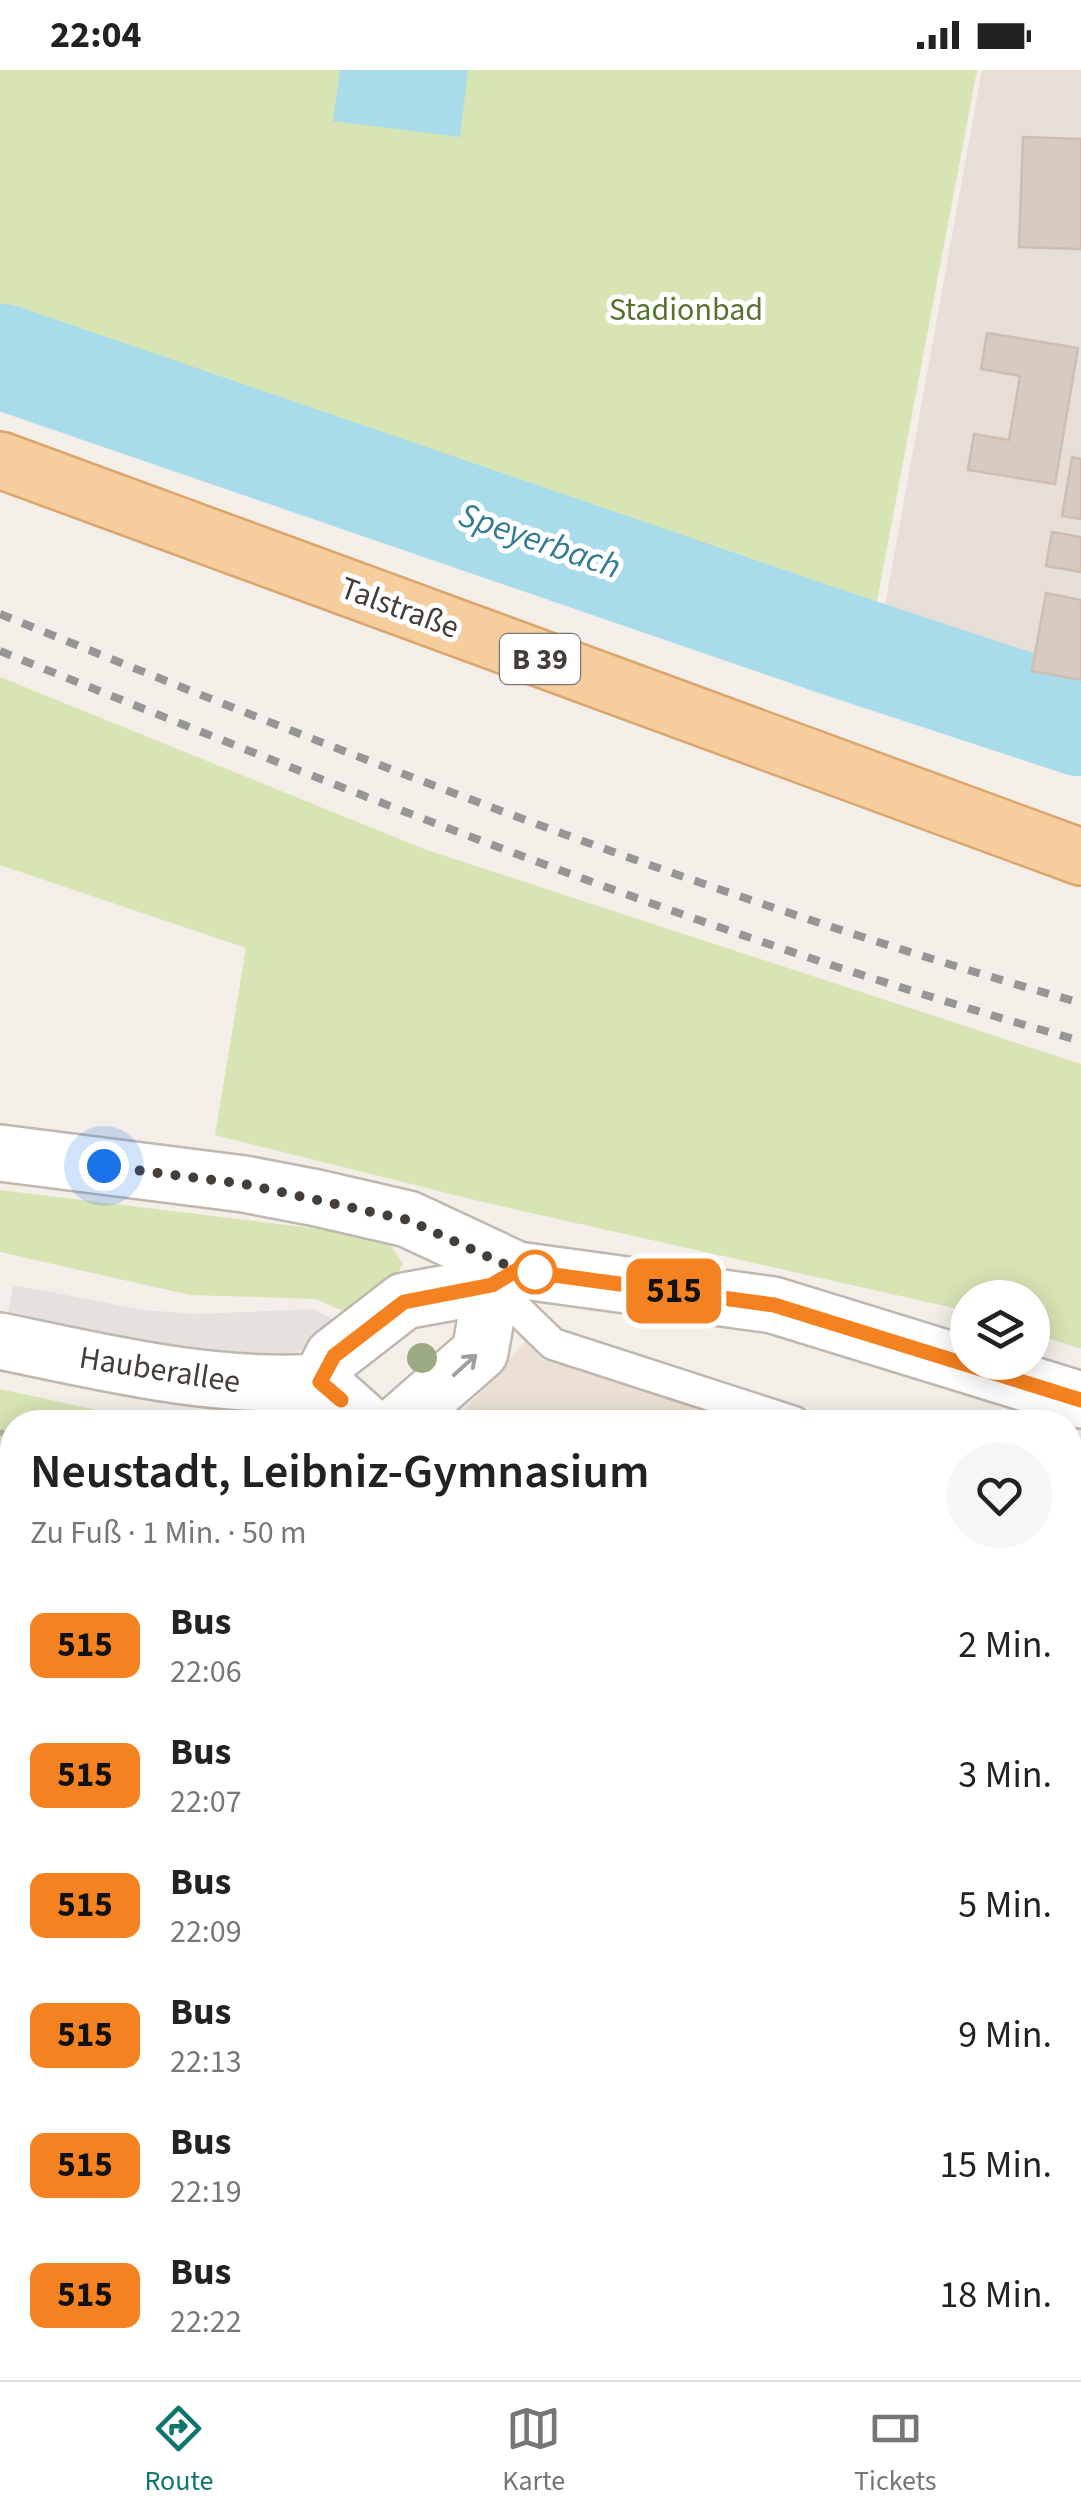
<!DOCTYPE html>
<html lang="de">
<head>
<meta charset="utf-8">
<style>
	:root { --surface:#fff; --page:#f6f6f6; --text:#222; --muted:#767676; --line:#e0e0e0; --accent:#0f766e }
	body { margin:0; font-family:"Source Sans 3",sans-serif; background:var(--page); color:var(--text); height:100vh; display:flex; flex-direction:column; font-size:38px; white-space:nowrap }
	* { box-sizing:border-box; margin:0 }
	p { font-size:32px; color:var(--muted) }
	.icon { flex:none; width:55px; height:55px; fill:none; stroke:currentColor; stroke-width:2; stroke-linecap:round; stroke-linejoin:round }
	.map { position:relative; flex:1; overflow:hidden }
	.details { position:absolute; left:0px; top:1340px; width:1082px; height:970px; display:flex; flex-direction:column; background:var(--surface); border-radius:40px 40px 0 0; box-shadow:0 5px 25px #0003 }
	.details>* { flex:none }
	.badge { padding:0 20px; border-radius:15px; font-size:35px; line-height:65px }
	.fabs { position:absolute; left:950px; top:1210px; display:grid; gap:20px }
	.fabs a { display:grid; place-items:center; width:100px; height:100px; border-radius:50%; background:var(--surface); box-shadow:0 5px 25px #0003; font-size:50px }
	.you { position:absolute; width:50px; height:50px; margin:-25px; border:8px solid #fff; border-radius:50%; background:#1a73e8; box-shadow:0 0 0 15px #1a73e833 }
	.map>.badge { position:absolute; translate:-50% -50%; box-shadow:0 0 0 5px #fff }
	.round { display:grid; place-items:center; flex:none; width:105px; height:105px; border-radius:52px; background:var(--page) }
	.head { display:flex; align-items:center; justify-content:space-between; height:170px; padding:0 30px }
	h1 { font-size:48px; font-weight:600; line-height:75px }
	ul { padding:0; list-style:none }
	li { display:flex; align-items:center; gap:30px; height:130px; padding:0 30px }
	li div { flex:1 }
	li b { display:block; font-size:38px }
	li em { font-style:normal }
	li .badge { min-width:110px; font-weight:700; text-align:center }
	.status { display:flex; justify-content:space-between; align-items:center; height:70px; padding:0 50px; background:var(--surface); direction:ltr }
	.status svg { height:28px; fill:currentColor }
	.tabs { display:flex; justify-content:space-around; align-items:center; height:140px; border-top:2px solid var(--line); background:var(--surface); font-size:28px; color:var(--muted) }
	.tabs a { display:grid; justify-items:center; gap:5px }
	.tabs .selected { color:var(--accent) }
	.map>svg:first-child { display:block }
	.residential { fill:#e6ded7 }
	.education { fill:#ebe0d3 }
	.green { fill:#d7e4b4 }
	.parking { fill:#e4e1df }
	.water { fill:#a9dceb }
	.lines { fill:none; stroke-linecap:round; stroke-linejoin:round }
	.river { stroke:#a9dceb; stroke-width:105 }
	.building { fill:#d6cac1; stroke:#cebeb2; stroke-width:2.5 }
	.lane-casing { stroke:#c0b7ae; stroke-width:35 }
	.street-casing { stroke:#c0b7ae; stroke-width:60 }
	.primary-casing { stroke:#daa66e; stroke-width:60 }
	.path { stroke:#bead9e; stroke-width:6; stroke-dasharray:5 5; stroke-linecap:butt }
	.lane { stroke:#fff; stroke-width:30 }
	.street { stroke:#fff; stroke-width:55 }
	.primary { stroke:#f6cd9d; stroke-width:55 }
	.rail { stroke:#969696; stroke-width:8; stroke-dasharray:12 12; stroke-linecap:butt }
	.tree { fill:#9caa82 }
	.oneway { stroke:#a29e9b }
	.line-casing { stroke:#fff; stroke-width:22 }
	.line { stroke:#f58220; stroke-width:15 }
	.walk { stroke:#453d37; stroke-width:10; stroke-dasharray:0 18 }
	.stop-dot { fill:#fff; stroke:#f58220; stroke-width:5 }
	.labels { text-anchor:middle; stroke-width:10; stroke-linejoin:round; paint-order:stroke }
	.shield { fill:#fff; stroke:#7d7773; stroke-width:2.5 }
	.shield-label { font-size:30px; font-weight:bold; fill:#453d37 }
	.park-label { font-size:32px; fill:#55732f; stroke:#fff }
	.street-label { font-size:32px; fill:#453d37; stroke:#fff }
	.water-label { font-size:35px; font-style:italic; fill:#337b92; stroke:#fff }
</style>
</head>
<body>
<div class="status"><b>22:04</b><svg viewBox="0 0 49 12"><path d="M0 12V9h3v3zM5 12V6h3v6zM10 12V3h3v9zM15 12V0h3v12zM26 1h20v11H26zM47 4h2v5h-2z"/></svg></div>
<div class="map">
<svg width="1081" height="2310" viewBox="0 0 1081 2310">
	<rect width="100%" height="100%" fill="#f3eee8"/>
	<g class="residential">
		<polygon points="982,0 1081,0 1081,631 881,558"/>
		<polygon points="0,1642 12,1642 12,2298 168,2298 193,2310 0,2310"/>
	</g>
	<g class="education">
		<polygon points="526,1270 767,1352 454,1352"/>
		<polygon points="1070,1457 1081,1460 1081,2310 532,2310 497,2298 1070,2298"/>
	</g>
	<g class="green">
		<polygon points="0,0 977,0 872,557 0,257"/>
		<polygon points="0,607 424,779 1081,994 1081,1279 1033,1263 1032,1228 968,1228 967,1241 483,1132 215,1065 246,878 0,795"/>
		<polygon points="0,1120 385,1167 403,1194 386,1223 352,1245 316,1229 190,1225 0,1182"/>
		<polygon points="0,1319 151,1352 12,1352 12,1544 0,1545"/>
		<polygon points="316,2298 478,2298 513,2310 341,2310"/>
	</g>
	<polygon class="parking" points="13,1215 144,1240 195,1244 313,1239 344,1255 297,1282 248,1293 6,1254"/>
	<polygon class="water" points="340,0 468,0 460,67 333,51"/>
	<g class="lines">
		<polyline class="river" points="0,286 841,575 1081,654"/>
	</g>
	<g class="building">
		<polygon points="1023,67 1081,69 1081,179 1019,177"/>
		<polygon points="987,263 1078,278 1055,414 968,400 974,364 1009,370 1020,306 981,299"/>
		<polygon points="1072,387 1081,389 1081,449 1062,446"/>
		<polygon points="1052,462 1081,467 1081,502 1046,496"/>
		<polygon points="1046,523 1081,530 1081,610 1032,601"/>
		<polygon points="1070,1461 1081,1464 1081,1591 1070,1587"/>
		<polygon points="1081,1593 1081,1644 1070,1640 1070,1625"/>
		<polygon points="0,1743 12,1746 12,1874 0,1870"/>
		<polygon points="1070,1930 1081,1934 1081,1952 1070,1984"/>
		<polygon points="1081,1952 1081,2209 1070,2205 1070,1984"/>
		<polygon points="0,2252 12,2259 12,2273 0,2297"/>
		<polygon points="12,2273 12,2298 42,2298 36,2310 0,2310 0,2297"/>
	</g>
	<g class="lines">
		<defs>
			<g id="lane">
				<polyline points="492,1215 553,1274 794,1352"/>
				<polyline points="1070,1443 1081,1446"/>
			</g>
			<g id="street">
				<polyline points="0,1083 244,1114 317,1128 408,1149 517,1200 773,1235 1081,1330"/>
				<path d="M0,1271C106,1293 211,1319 320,1312"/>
				<polyline points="320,1312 333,1286 404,1231 492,1215 517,1200"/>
				<polyline points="320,1312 365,1352"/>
				<polyline points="400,1352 480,1282 492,1215"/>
				<polyline points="0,1595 12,1593"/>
				<polyline points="0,2172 12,2179"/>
				<polyline points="244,2298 268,2310"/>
			</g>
			<polyline id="primary" points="0,390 1081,787"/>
		</defs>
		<use href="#lane" class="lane-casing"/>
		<use href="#street" class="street-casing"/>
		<use href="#primary" class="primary-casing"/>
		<g class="path">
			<polyline points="0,1361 12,1372"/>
			<polyline points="0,1478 12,1477"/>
		</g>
		<use href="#lane" class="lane"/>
		<use href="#street" class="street"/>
		<use href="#primary" class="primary"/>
		<g class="rail">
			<path d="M0,544C355,688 712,829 1081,933"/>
			<path d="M0,581C355,724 712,868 1081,971"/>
		</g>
	</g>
	<circle class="tree" cx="422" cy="1288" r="15"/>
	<defs><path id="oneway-shaft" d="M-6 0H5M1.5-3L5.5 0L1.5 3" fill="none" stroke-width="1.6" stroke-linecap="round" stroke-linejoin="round" transform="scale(2.5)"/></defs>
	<use class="oneway" href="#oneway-shaft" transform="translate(465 1295) rotate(-42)"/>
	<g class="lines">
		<defs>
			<polyline id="line" points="341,1330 320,1312 334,1286 404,1232 492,1215 517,1200 774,1235 1081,1330"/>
		</defs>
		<use href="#line" class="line-casing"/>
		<use href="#line" class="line"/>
		<polyline class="walk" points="104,1096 244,1114 408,1150 517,1200 535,1202"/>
	</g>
	<circle class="stop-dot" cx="535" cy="1202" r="20"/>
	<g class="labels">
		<rect class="shield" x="500" y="564" width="80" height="50" rx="8"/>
		<g class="shield-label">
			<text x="540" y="599">B 39</text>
		</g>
		<g class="park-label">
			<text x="686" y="250">Stadionbad</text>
		</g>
		<g class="street-label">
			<text transform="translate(400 537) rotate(20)" y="11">Talstraße</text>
			<text transform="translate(160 1299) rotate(9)" y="11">Hauberallee</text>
		</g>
		<g class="water-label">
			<text transform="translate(540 470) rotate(19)" y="12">Speyerbach</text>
		</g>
	</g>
</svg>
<div class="fabs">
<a><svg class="icon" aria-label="layers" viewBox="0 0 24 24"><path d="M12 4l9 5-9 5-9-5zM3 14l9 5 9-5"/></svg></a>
</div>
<div class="you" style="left:104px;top:1096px"></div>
<b class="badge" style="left:674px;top:1221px;background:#f58220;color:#111">515</b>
<section class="details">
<div class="head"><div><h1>Neustadt, Leibniz-Gymnasium</h1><p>Zu Fuß · 1 Min. · 50 m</p></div><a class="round"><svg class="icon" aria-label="heart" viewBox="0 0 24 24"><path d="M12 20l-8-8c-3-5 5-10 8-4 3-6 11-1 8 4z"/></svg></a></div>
<ul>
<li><span class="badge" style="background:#f58220;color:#111">515</span><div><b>Bus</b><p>22:06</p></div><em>2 Min.</em></li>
<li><span class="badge" style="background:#f58220;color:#111">515</span><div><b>Bus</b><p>22:07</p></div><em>3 Min.</em></li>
<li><span class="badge" style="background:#f58220;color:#111">515</span><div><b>Bus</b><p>22:09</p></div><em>5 Min.</em></li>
<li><span class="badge" style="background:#f58220;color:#111">515</span><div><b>Bus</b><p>22:13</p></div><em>9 Min.</em></li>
<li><span class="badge" style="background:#f58220;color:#111">515</span><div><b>Bus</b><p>22:19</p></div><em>15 Min.</em></li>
<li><span class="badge" style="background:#f58220;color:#111">515</span><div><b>Bus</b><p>22:22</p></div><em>18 Min.</em></li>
</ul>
</section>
</div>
<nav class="tabs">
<a class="selected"><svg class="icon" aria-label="directions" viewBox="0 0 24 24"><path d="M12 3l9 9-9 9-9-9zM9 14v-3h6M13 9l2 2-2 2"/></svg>Route</a>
<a><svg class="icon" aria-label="map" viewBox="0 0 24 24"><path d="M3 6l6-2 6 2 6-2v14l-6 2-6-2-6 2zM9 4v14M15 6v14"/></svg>Karte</a>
<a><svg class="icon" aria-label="tickets" viewBox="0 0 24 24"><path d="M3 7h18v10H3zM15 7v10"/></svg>Tickets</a>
</nav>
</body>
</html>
